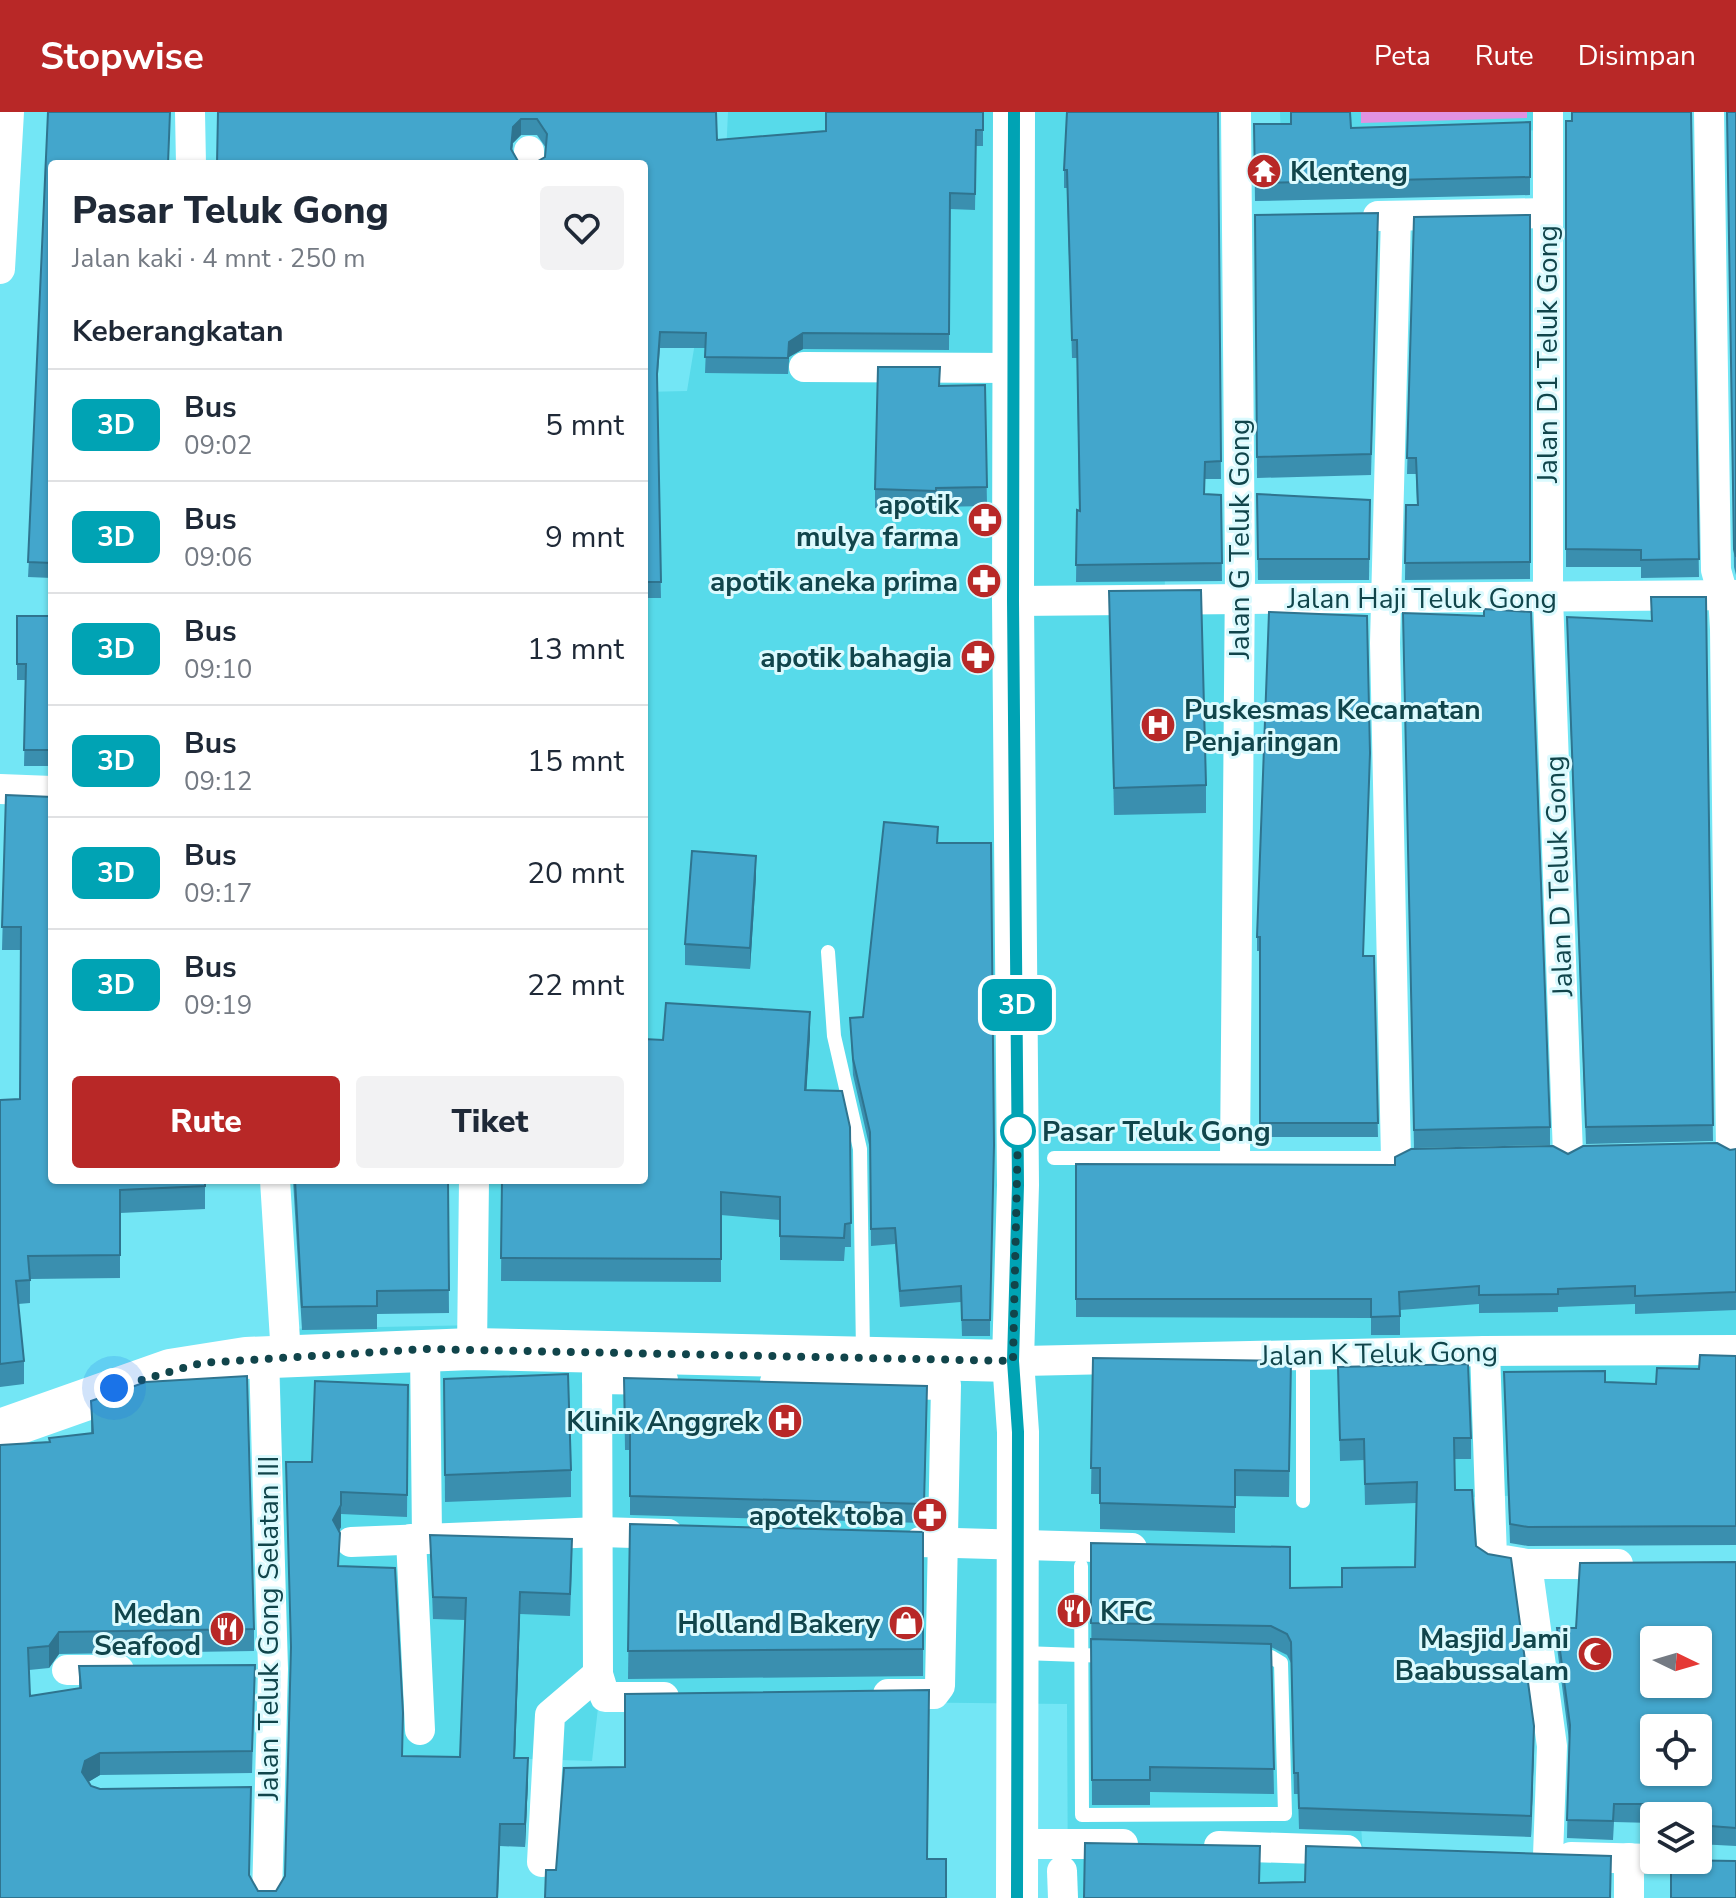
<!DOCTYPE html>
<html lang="id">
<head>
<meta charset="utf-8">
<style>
	:root { --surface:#fff; --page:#f2f2f3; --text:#1f2937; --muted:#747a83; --line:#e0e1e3; --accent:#b82827 }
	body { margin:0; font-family:"Nunito Sans",sans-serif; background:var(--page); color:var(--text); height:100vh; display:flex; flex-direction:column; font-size:30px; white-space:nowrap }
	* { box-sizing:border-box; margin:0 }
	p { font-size:26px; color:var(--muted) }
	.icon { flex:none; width:44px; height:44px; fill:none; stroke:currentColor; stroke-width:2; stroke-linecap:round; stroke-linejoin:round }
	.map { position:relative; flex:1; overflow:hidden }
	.panel { position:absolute; left:48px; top:48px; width:600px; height:1024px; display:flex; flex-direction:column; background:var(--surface); border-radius:8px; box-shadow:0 2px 6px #0004 }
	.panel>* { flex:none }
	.badge { padding:0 16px; border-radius:12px; font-size:28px; line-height:52px }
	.needle { width:52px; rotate:95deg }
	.buttons { position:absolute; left:1640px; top:1514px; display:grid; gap:16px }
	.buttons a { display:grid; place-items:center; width:72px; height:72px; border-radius:8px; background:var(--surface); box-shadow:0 2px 6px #0004; font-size:40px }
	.you { position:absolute; width:40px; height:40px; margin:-20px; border:6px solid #fff; border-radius:50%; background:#1a73e8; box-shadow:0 0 0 12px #1a73e833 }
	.map>.badge { position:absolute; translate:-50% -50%; box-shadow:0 0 0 4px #fff }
	h2 { padding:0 24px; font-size:30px; line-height:72px }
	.round { display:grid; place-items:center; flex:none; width:84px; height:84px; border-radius:8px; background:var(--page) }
	.headline { display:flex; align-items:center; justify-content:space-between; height:136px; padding:0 24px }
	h1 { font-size:38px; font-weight:800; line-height:60px }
	.primary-button { display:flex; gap:16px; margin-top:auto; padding:16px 24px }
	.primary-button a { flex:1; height:92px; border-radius:8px; background:var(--accent); color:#fff; font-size:32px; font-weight:800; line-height:92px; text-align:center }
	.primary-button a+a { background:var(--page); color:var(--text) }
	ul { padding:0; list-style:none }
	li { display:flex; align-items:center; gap:24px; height:112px; padding:0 24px; border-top:2px solid var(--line) }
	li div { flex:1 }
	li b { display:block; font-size:30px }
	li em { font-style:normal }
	li .badge { min-width:88px; font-weight:700; text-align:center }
	header { display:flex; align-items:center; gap:48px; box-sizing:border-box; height:112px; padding:0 40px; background:var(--accent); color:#fff }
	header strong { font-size:38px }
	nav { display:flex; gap:44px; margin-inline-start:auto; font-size:28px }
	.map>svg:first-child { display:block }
	.built { fill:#57daea }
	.green { fill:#e192e1 }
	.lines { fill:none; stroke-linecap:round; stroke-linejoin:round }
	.lane { stroke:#fff; stroke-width:14 }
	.street { stroke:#fff; stroke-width:30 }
	.secondary { stroke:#fff; stroke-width:42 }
	.wall { fill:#3a8faf }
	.shaded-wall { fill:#2f748f }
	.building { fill:#43a6cc; stroke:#2f748f; stroke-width:2; fill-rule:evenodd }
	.line-casing { stroke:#fff; stroke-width:18 }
	.line { stroke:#00a3b4; stroke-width:12 }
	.walk { stroke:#11454b; stroke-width:8; stroke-dasharray:0 14.4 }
	.stop-dot { fill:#fff; stroke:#00a3b4; stroke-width:4 }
	.labels { text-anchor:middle; stroke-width:6; stroke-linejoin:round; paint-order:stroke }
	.poi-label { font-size:28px; font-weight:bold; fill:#11454b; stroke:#dbfafe; text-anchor:end }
	.street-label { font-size:28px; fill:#11454b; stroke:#dbfafe }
	.stop-label { font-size:28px; font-weight:bold; fill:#11454b; stroke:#dbfafe; text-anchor:start }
</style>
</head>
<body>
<header>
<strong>Stopwise</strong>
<nav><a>Peta</a><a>Rute</a><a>Disimpan</a></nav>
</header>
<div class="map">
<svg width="1736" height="1786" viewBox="0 0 1736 1786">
	<rect width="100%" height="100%" fill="#73e6f5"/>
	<g class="built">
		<polygon points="728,0 1158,0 1165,482 1236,474 1245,1054 1736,1069 1736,1376 1471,1385 1355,1622 1364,1758 1361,1786 1068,1786 1067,1592 599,1587 592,1649 288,1639 279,1217 480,1213 477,1068 644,1068 644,280 687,279 726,43"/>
		<polygon points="1280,0 1541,0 1542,18 1281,28"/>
	</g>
	<polygon class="green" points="1361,0 1527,0 1527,6 1361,11"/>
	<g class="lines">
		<g class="lane">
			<polyline points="828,840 834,924 860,1037 863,1241"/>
			<polyline points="1054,1046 1400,1046"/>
			<polyline points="1303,1389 1303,1243"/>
			<polyline points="1081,1454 1082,1703 1285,1702 1281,1551 1271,1545 1254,1545"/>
			<polyline points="1022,1541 1109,1544"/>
		</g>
		<g class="street">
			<polyline points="190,0 191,52"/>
			<polyline points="1548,0 1548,485 1568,1043"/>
			<polyline points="1709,0 1716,458 1723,483 1725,517 1731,1039"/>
			<polyline points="529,52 529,39"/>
			<polyline points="1378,104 1547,101"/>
			<polyline points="0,157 9,0"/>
			<polyline points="804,255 1014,256"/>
			<polyline points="1013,489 1736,483"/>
			<polyline points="0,677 52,679"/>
			<polyline points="1235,1045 1240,462 1236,0"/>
			<polyline points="1396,1046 1385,531 1396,104"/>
			<polyline points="275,1068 286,1244"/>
			<polyline points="425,1237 427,1425"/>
			<polyline points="472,1237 474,1068"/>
			<polyline points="597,1238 598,1562 605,1585 664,1585"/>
			<polyline points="1485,1239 1492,1446 1527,1452 1618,1452"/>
			<polyline points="264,1245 273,1557 267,1786"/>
			<polyline points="1023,1249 1485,1239 1736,1238"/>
			<polyline points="597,1267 663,1268"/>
			<polyline points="775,1270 946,1273 940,1574 934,1582 888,1582"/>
			<polyline points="411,1427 420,1618"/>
			<polyline points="351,1430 600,1420 668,1422"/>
			<polyline points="920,1430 1132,1436"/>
			<polyline points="1527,1452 1552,1634 1548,1744"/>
			<polyline points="67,1558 119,1558"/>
			<polyline points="1017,1732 1123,1732"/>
			<polyline points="1219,1734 1347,1738"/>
			<polyline points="1571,1745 1654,1747"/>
			<polyline points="1629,1746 1629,1786"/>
			<polyline points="542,1750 550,1603 598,1562"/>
			<polyline points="1062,1759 1063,1786"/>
		</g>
		<g class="secondary">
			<polyline points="1014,0 1013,489 1018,1073 1013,1249 1018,1320 1017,1786"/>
			<polyline points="0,1318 170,1258 246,1246 472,1237 1013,1249"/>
		</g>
	</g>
	<g class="wall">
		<polygon points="218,0 716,0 717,28 826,19 983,0 983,34 976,34 975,98 950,97 949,238 803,237 789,245 788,262 705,261 706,236 660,236 657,274 661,486 644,486 644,52 545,45 546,36 537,23 521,23 513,31 218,11"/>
		<polygon points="1218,0 1221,367 1205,367 1205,382 1221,383 1222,469 1076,470 1077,398 1079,399 1077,246 1072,246 1067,76 1064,76 1064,58"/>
		<polygon points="1290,0 1350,0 1351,16 1530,10 1530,83 1255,89 1254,12 1290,12"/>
		<polygon points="1691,0 1699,465 1641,466 1641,455 1566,455 1566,9"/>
		<polygon points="1727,0 1736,0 1736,463 1734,455"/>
		<polygon points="52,52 52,466 28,465"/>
		<polygon points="1378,101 1371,363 1257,366 1255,103"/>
		<polygon points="1530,103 1530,467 1405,468 1406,393 1417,393 1416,362 1407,362 1414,105"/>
		<polygon points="985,273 987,394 936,395 936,398 875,396 875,377 940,274"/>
		<polygon points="1257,382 1370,388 1369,468 1258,468"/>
		<polygon points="1109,479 1206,673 1206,701 1114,703"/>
		<polygon points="1651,485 1706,485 1713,1029 1586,1032 1567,521 1652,509"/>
		<polygon points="1403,501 1550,1015 1550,1033 1414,1036"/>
		<polygon points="17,504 52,504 52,654 24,654 26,568 17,568"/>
		<polygon points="6,683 205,1074 205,1097 120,1101 120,1166 30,1167 30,1191 18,1192 24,1249 24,1272 0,1275 0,988 20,987 21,838 2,838"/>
		<polygon points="938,731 991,731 990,1224 962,1224 961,1190 900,1195 895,1132 871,1134 870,1037 853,963 850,906 863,905"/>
		<polygon points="756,764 750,857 685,853 685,832"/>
		<polygon points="1257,825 1363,844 1374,844 1378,1025 1260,1025 1260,839 1257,839"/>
		<polygon points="810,923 806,978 850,1015 851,1135 845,1135 844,1149 780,1148 780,1108 721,1103 721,1170 501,1169 502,1068 663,928"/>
		<polygon points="1736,1037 1736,1198 1635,1202 1635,1192 1558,1195 1558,1200 1479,1201 1479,1192 1400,1198 1400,1223 1371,1223 1371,1206 1076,1205 1076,1052 1395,1053 1395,1045 1568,1042 1730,1038"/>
		<polygon points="293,1068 448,1068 449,1201 377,1202 377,1217 302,1218"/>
		<polygon points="1736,1244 1736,1433 1528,1434 1510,1431 1504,1260 1605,1270 1656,1272"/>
		<polygon points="1093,1246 1291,1249 1289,1385 1235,1384 1235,1421 1100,1417 1100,1382 1091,1382"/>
		<polygon points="1338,1255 1471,1326 1471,1347 1454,1347 1455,1378 1476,1434 1534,1635 1531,1725 1299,1717 1298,1682 1294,1682 1291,1551 1287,1543 1271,1535 1274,1682 1150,1680 1150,1693 1092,1693 1091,1431 1290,1476 1342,1475 1415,1455 1416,1391 1365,1393 1364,1348 1340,1349"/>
		<polygon points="624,1266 927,1293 924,1411 630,1403 630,1338 625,1338"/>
		<polygon points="444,1267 571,1358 571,1385 445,1390"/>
		<polygon points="408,1273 407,1405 341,1402 341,1415 339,1419 339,1454 403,1644 460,1645 465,1508 433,1507 430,1423 572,1450 570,1504 520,1502 515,1646 528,1669 525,1735 500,1734 498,1786 0,1786 49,1330 91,1321 91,1289 254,1517 254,1539 59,1542 49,1556 29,1558 30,1584 79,1576 79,1554 255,1553 252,1661 100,1663 88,1670 91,1674 250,1764 258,1779 276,1779 285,1764 291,1547 286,1350 312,1350"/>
		<polygon points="630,1412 923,1420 923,1564 628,1567"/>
		<polygon points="1736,1450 1736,1734 1698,1732 1698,1704 1654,1704 1654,1729 1653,1711 1614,1710 1613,1728 1567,1726 1569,1628 1557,1535 1557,1516 1576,1516"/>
	</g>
	<g class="shaded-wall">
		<polygon points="521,7 521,23 513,31 511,52 513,15"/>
		<polygon points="803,221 803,237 789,245 788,262 789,230"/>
		<polygon points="756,744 756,764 750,857 750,836"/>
		<polygon points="810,900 810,923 805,1001 805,978"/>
		<polygon points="341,1380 341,1415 333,1430 333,1408"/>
		<polygon points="520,1480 520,1502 514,1668 514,1646"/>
		<polygon points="59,1520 59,1542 49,1556 49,1534"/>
		<polygon points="1534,1614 1534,1635 1531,1725 1531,1704"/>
		<polygon points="100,1641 100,1663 85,1672 82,1660 85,1649"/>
		<polygon points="528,1646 528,1669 525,1735 525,1712"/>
	</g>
	<g class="building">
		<polygon points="48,0 170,0 168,52 52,52 52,451 28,450"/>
		<polygon points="218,0 716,0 717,28 826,19 826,0 983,0 983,18 976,18 975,82 950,81 949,222 803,221 789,230 788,246 705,245 706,221 660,220 657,262 661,470 644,470 644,52 533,52 545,45 547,22 537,7 521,7 513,15 511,37 519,51 522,52 217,52"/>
		<polygon points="1067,0 1218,0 1221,349 1205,350 1204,382 1221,383 1222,451 1076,453 1077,398 1080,399 1077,228 1072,228 1067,58 1064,58"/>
		<polygon points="1291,0 1350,0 1351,16 1530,10 1530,65 1255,71 1254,12 1291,12"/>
		<polygon points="1572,0 1691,0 1699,447 1641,448 1641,438 1566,437 1566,9 1572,9"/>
		<polygon points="1727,0 1736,0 1736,445 1734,437"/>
		<polygon points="1378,101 1371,342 1257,345 1255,103"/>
		<polygon points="1530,103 1530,450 1405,451 1406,393 1418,393 1416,346 1407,346 1414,105"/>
		<polygon points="878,255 940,255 939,274 985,273 987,375 936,376 936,379 875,377"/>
		<polygon points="1257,382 1370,388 1369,447 1258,447"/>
		<polygon points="1201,478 1206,673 1114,676 1109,479"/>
		<polygon points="1651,485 1706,485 1713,1013 1586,1015 1567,505 1652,509"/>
		<polygon points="1484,497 1531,500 1550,1015 1414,1018 1403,501 1484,504"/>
		<polygon points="1269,500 1367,504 1370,641 1363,844 1374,844 1378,1011 1260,1011 1260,825 1257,825"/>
		<polygon points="17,504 52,504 52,638 24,638 26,552 17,552"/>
		<polygon points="6,683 52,685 52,1068 205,1068 205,1074 120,1078 120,1143 28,1144 30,1168 16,1169 24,1249 0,1252 0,988 20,987 21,815 2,815"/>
		<polygon points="884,710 938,715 937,731 991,731 994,1033 990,1208 962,1208 961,1174 900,1179 895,1116 871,1117 870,1020 853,947 850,906 863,905"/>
		<polygon points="692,739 756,744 750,836 685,832"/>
		<polygon points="666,891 810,900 805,978 842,979 850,1015 851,1111 845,1112 844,1126 780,1124 780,1085 721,1080 721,1147 501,1146 502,1068 644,1068 644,927 663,928"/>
		<polygon points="1717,1031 1730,1038 1736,1037 1736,1180 1635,1184 1635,1174 1558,1177 1558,1182 1479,1183 1479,1174 1399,1180 1400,1204 1371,1205 1371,1187 1076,1187 1076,1052 1395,1053 1395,1045 1411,1037 1553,1034 1568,1042 1583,1034"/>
		<polygon points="295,1068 448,1068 449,1178 377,1179 377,1194 302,1195"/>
		<polygon points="1700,1243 1736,1244 1736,1414 1528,1415 1510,1412 1504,1260 1605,1259 1605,1270 1656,1272 1657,1256 1699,1257"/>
		<polygon points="1093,1246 1291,1249 1289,1359 1235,1358 1235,1395 1100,1391 1100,1356 1091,1356"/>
		<polygon points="1468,1252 1471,1326 1454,1326 1455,1378 1472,1378 1476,1434 1488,1442 1511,1446 1534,1614 1531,1704 1299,1696 1298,1661 1294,1661 1291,1530 1287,1522 1271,1514 1091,1511 1091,1431 1290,1435 1290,1476 1342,1475 1342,1456 1415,1455 1417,1370 1365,1372 1364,1327 1340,1328 1338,1255"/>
		<polygon points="568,1262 571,1358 445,1363 444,1267"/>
		<polygon points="247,1264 254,1517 59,1520 49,1534 28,1536 30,1584 81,1576 79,1554 255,1553 252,1639 100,1641 85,1649 82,1660 91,1674 100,1677 251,1675 249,1763 258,1779 276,1779 285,1764 291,1535 286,1350 312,1350 315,1269 408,1273 407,1383 341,1380 341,1393 333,1408 340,1421 338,1454 395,1456 403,1601 402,1644 460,1645 466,1486 433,1485 430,1423 572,1427 570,1482 520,1480 514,1646 528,1646 525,1712 500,1712 497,1786 0,1786 0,1333 50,1330 49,1326 93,1321 91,1289 146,1270"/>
		<polygon points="624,1266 927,1274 924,1392 630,1384 630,1319 625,1319"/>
		<polygon points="630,1412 923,1420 923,1537 628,1539"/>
		<path d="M1736,1450V1716L1698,1713V1704H1654L1653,1710V1692H1614L1613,1709L1567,1708L1570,1613L1557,1516H1576L1580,1451ZM1654,1528H1698V1572H1654ZM1654,1616H1698V1660H1654Z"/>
		<polygon points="1091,1527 1271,1532 1274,1657 1150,1655 1150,1668 1092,1668"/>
		<polygon points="929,1578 927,1747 946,1747 946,1786 545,1786 546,1758 556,1758 564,1656 625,1655 625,1582"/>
		<polygon points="1085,1731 1260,1734 1259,1771 1305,1770 1306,1734 1611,1744 1610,1786 1084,1786"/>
		<polygon points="1671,1748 1736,1749 1736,1786 1671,1786"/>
	</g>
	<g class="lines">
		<defs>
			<polyline id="line" points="1014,0 1013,489 1018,1073 1013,1249 1018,1320 1017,1786"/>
		</defs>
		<use href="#line" class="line-casing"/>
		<use href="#line" class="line"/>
		<polyline class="walk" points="114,1276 201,1251 425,1237 1013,1249 1018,1019"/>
	</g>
	<defs>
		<symbol id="temple-disc" viewBox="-11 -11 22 22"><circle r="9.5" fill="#b82827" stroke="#dbfafe"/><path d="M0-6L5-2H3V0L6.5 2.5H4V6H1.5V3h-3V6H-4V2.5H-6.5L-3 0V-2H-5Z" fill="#fff"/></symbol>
		<symbol id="pharmacy-disc" viewBox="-11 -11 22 22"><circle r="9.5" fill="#b82827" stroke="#dbfafe"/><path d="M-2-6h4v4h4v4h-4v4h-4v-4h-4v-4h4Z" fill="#fff"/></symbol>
		<symbol id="hospital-disc" viewBox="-11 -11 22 22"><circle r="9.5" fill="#b82827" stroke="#dbfafe"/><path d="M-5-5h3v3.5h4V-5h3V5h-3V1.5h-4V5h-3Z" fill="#fff"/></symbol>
		<symbol id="restaurant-disc" viewBox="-11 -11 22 22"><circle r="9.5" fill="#b82827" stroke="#dbfafe"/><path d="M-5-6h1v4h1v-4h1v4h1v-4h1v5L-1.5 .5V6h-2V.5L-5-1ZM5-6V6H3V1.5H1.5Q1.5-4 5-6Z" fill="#fff"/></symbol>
		<symbol id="shop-disc" viewBox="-11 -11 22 22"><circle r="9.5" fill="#b82827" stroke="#dbfafe"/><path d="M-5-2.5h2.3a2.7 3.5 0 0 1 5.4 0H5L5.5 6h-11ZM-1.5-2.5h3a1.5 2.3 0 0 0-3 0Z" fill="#fff"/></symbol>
		<symbol id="mosque-disc" viewBox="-11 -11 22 22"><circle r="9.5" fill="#b82827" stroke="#dbfafe"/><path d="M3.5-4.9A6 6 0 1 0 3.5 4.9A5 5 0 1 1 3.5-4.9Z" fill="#fff"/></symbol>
	</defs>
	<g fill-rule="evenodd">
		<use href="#temple-disc" x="1244" y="39" width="40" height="40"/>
		<use href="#pharmacy-disc" x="965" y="388" width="40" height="40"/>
		<use href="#pharmacy-disc" x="964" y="449" width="40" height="40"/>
		<use href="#pharmacy-disc" x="958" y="525" width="40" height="40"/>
		<use href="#hospital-disc" x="1138" y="593" width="40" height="40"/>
		<use href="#hospital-disc" x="765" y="1289" width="40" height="40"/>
		<use href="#pharmacy-disc" x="910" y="1383" width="40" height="40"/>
		<use href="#restaurant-disc" x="1054" y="1479" width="40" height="40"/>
		<use href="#shop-disc" x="886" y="1491" width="40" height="40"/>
		<use href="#restaurant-disc" x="207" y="1497" width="40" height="40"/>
		<use href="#mosque-disc" x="1575" y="1522" width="40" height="40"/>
	</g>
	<circle class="stop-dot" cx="1018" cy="1019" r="16"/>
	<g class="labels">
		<g class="poi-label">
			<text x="1290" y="69" text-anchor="start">Klenteng</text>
			<text x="959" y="402">apotik<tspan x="959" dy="32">mulya farma</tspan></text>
			<text x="958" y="479">apotik aneka prima</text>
			<text x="952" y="555">apotik bahagia</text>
			<text x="1184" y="607" text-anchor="start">Puskesmas Kecamatan<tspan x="1184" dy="32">Penjaringan</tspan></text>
			<text x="759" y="1319">Klinik Anggrek</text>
			<text x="904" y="1413">apotek toba</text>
			<text x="1100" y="1509" text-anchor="start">KFC</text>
			<text x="201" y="1511">Medan<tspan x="201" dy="32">Seafood</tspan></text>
			<text x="880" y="1521">Holland Bakery</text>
			<text x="1569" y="1536">Masjid Jami<tspan x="1569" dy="32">Baabussalam</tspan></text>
		</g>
		<g class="street-label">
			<text transform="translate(1547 242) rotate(-90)" y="10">Jalan D1 Teluk Gong</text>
			<text transform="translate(1239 427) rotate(-90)" y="10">Jalan G Teluk Gong</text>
			<text x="1422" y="496">Jalan Haji Teluk Gong</text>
			<text transform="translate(1558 764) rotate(-92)" y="10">Jalan D Teluk Gong</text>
			<text transform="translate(1379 1241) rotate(-1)" y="10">Jalan K Teluk Gong</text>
			<text transform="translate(268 1516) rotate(-90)" y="10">Jalan Teluk Gong Selatan III</text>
		</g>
		<g class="stop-label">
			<text x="1042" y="1029">Pasar Teluk Gong</text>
		</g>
	</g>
</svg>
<div class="buttons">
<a><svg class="needle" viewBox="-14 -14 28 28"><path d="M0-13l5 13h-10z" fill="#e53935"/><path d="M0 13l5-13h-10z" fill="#747a83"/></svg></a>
<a><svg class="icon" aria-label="locate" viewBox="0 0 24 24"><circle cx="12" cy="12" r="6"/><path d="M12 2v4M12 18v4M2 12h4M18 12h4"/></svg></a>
<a><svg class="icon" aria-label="layers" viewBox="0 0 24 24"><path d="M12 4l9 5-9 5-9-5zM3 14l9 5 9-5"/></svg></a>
</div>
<div class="you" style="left:114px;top:1276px"></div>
<b class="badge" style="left:1017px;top:893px;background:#00a3b4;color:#fff">3D</b>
<section class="panel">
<div class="headline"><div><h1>Pasar Teluk Gong</h1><p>Jalan kaki · 4 mnt · 250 m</p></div><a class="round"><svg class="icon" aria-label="heart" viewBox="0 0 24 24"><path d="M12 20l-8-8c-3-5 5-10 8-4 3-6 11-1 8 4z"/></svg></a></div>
<h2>Keberangkatan</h2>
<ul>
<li><span class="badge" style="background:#00a3b4;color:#fff">3D</span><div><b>Bus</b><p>09:02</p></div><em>5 mnt</em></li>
<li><span class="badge" style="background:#00a3b4;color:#fff">3D</span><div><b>Bus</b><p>09:06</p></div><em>9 mnt</em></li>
<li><span class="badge" style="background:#00a3b4;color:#fff">3D</span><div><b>Bus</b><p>09:10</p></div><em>13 mnt</em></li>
<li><span class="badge" style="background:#00a3b4;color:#fff">3D</span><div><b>Bus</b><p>09:12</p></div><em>15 mnt</em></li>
<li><span class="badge" style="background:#00a3b4;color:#fff">3D</span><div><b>Bus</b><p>09:17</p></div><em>20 mnt</em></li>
<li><span class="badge" style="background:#00a3b4;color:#fff">3D</span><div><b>Bus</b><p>09:19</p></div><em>22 mnt</em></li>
</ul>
<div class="primary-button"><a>Rute</a><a>Tiket</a></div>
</section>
</div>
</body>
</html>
